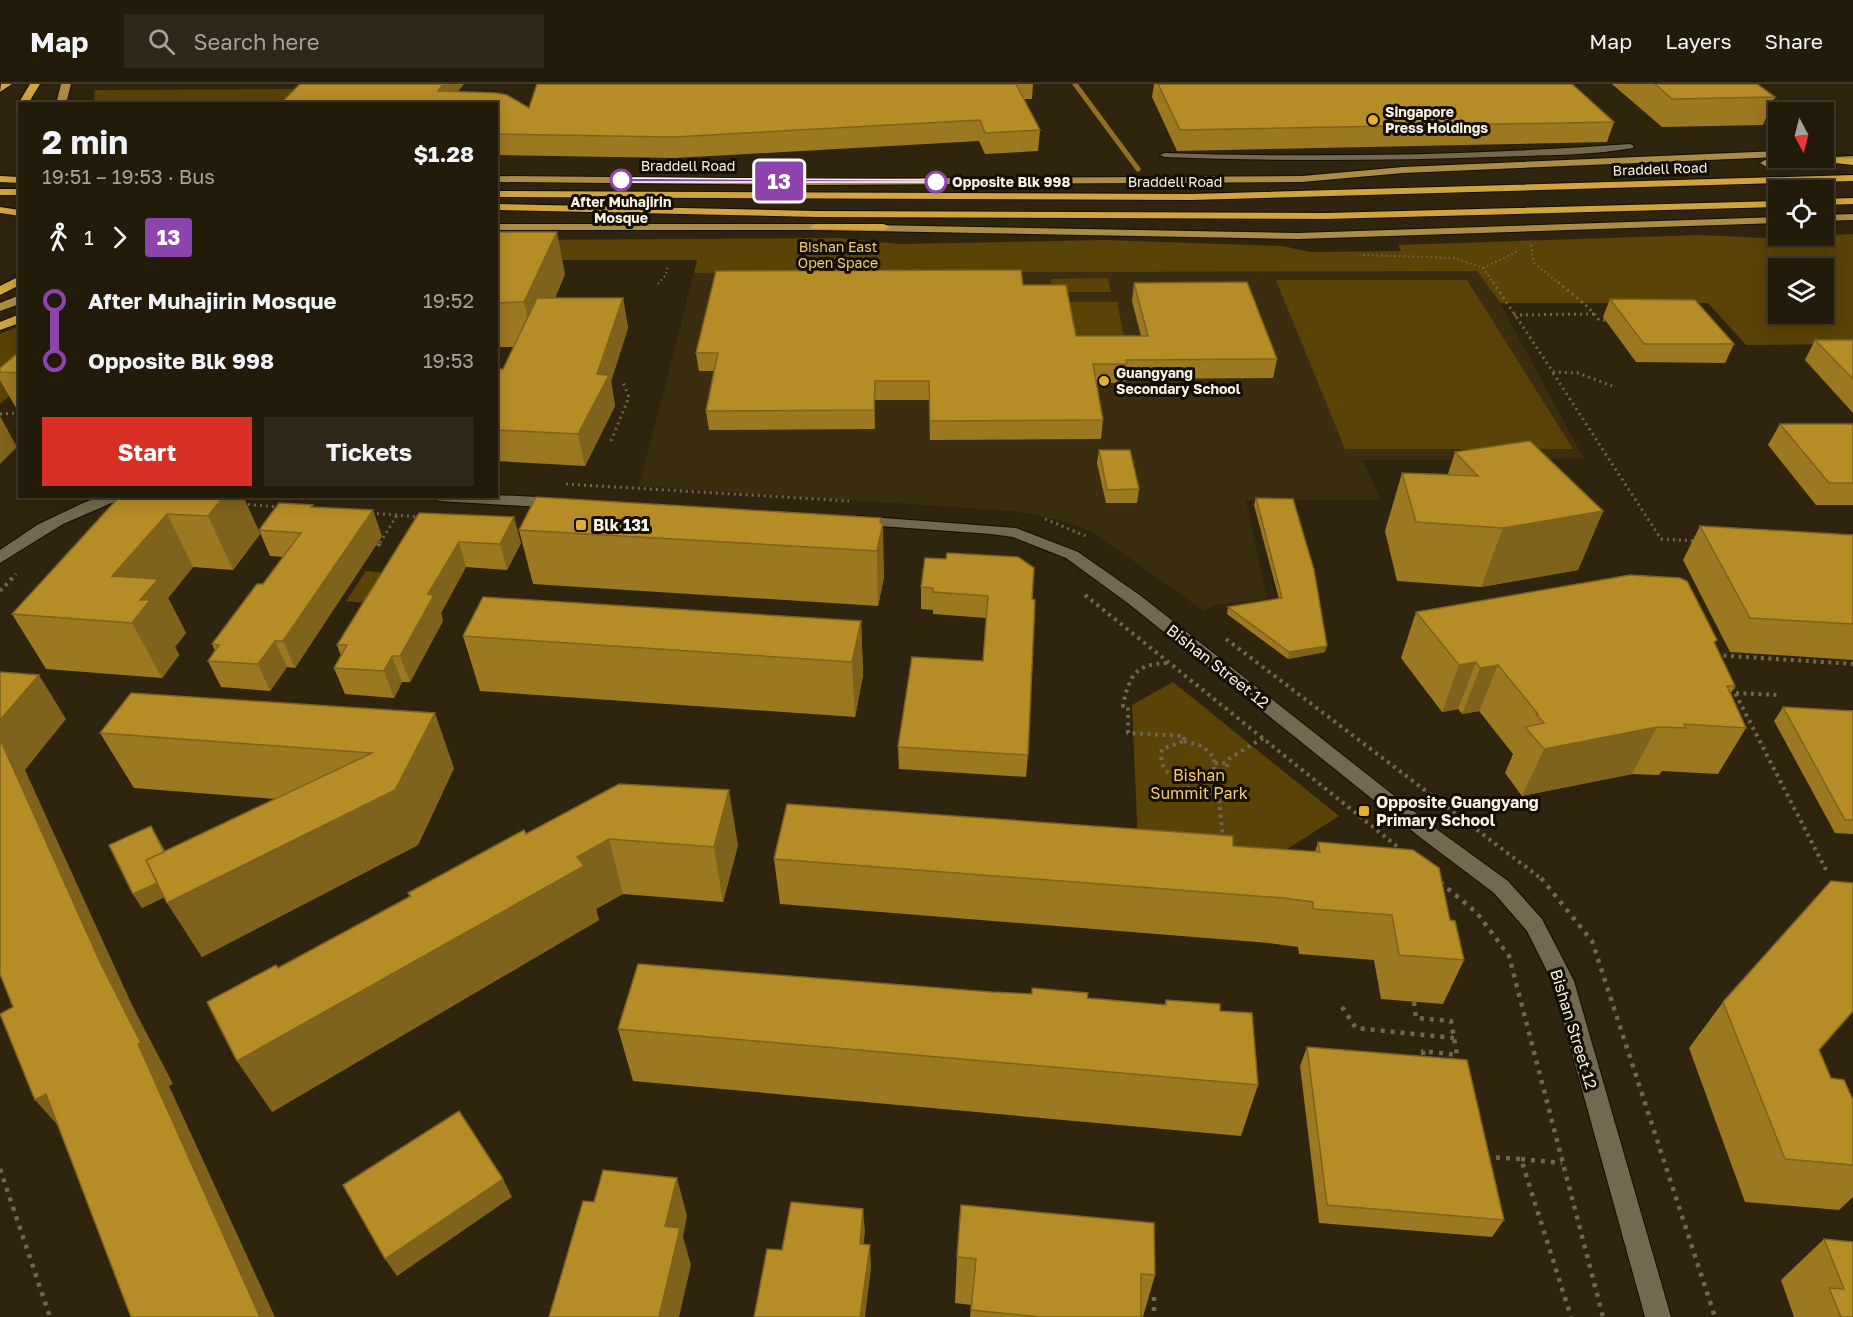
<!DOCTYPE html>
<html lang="en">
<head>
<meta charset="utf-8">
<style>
	:root { --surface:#231b0a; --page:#2f2818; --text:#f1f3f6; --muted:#a3a19c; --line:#40392b; --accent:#d93025 }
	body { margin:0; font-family:"Golos Text",sans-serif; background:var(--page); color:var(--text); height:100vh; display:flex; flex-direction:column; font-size:22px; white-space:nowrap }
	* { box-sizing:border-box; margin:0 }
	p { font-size:20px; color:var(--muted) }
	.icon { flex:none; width:33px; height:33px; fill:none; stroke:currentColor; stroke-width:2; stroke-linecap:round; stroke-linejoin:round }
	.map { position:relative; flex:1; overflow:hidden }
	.details { position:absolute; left:18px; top:18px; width:480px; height:396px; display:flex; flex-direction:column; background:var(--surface); border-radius:0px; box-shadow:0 3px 15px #0003,0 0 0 2px var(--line) }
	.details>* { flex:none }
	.badge { padding:0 12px; border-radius:4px; font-size:21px; line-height:39px }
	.needle { width:39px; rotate:173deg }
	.tools { position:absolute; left:1768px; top:18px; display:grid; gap:12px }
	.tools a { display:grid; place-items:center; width:66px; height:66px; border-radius:0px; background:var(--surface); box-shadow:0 3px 15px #0003,0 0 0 2px var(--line); font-size:30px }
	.map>.badge { position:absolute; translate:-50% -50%; box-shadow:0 0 0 3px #fff }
	.legs { display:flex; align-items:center; gap:9px; height:66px; padding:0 24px; font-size:20px }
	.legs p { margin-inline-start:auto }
	.overview { display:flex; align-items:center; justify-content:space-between; height:102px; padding:0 24px }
	h1 { font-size:33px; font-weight:700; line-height:45px }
	.cta { display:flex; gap:12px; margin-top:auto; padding:12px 24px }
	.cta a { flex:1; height:69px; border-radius:0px; background:var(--accent); color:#fff; font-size:24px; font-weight:700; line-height:69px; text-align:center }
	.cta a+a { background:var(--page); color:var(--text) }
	ul { padding:0 24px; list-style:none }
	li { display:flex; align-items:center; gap:21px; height:60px; font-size:22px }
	li i { display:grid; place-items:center; width:9px; height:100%; margin:0 8px; background:currentColor }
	li i::after { content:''; width:15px; height:15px; margin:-8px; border:4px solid; border-radius:50%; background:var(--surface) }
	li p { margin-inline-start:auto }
	li:first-child i { background:linear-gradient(#0000 50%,currentColor 0) }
	li:last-child i { background:linear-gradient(currentColor 50%,#0000 0) }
	header { display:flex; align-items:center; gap:36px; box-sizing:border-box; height:84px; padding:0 30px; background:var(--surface); border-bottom:2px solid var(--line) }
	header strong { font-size:28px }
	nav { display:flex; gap:33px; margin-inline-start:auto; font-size:21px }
	.search { width:420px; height:54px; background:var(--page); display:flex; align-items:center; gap:15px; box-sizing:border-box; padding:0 21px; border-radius:0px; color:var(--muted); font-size:22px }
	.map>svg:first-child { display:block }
	.built { fill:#3b2e10 }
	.green { fill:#5a4307; fill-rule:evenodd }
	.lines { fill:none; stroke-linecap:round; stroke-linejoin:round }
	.stream { stroke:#8f7025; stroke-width:5 }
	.lane-casing { stroke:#170d00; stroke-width:2 }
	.secondary-casing { stroke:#170d00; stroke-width:2 }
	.primary-casing { stroke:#170d00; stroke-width:2 }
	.highway-casing { stroke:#170d00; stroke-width:2 }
	.path-far3 { stroke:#706653; stroke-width:2; stroke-dasharray:1.5 3; stroke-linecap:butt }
	.path-far2 { stroke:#706653; stroke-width:3; stroke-dasharray:2 4; stroke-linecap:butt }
	.path-far1 { stroke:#706653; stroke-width:4; stroke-dasharray:3 4.5; stroke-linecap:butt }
	.path { stroke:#706653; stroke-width:4.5; stroke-dasharray:4 6; stroke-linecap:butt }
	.lane { fill:#736850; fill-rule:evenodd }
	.secondary { fill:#736850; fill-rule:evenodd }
	.primary { fill:#ab8d45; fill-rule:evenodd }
	.highway { fill:#d1a53e; fill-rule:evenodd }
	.wall { fill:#9c7821 }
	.shaded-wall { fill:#7f621b }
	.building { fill:#b58c26; stroke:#7f621b; stroke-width:1.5 }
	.line-1 { fill:#8e44ad; stroke:#fff; stroke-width:1.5 }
	.poi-dot { fill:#e1af34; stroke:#130e06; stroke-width:2 }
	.stop-1-dot { fill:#fff; stroke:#8e44ad; stroke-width:3 }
	.labels { text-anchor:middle; stroke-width:6; stroke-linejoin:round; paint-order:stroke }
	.far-poi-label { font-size:14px; font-weight:bold; fill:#f9f2e4; stroke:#130e06; text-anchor:start }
	.far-street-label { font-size:14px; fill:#f9f2e4; stroke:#130e06 }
	.far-stop-label { font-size:14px; font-weight:bold; fill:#f9f2e4; stroke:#130e06; text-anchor:start }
	.far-park-label { font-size:14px; fill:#f6cb6d; stroke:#130e06 }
	.poi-label { font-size:16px; font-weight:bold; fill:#f9f2e4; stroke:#130e06; text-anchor:start }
	.street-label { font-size:16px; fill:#f9f2e4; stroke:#130e06 }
	.park-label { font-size:16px; fill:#f6cb6d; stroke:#130e06 }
</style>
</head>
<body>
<header>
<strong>Map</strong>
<div class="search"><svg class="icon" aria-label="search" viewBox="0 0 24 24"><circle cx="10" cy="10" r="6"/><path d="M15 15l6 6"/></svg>Search here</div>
<nav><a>Map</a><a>Layers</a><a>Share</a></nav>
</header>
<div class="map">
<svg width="1853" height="1233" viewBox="0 0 1853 1233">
	<rect width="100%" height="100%" fill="#2f240e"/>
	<polygon class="built" points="1477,187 1500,219 1584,375 1363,376 1380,416 1246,416 1267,515 1215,521 1204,527 1094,449 1065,437 1014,427 639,402 694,189"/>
	<g class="green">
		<polygon points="302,5 289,19 93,20 95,6"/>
		<path d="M1853,150V260L1746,261L1708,219H1500L1477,187L694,189L697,176H497L496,156L839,154L899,160L1106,156L1282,162L1311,168L1401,167L1398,161L1701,151L1763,154ZM1779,184H1824V230H1779Z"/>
		<polygon points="1108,194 1111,208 1053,208 1051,195"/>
		<polygon points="1276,196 1467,196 1573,365 1345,365"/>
		<polygon points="1068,218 1117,218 1126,262 1075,262"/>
		<polygon points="19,242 19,303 0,320 0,250"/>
		<polygon points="366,487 396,490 376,520 346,517"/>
		<polygon points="1173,598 1339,732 1281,769 1138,759 1132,621"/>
	</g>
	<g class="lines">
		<polyline class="stream" points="1075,0 1138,85"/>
		<defs>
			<path id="lane" d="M1630,60L1634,62L1633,64C1587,72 1538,71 1492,73C1383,77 1273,77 1164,73L1160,71L1164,69C1320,74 1475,71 1630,60Z"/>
			<g id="secondary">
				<polygon points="496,411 557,414 565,419 557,424 439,417 432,412"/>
				<polygon points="128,412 63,440 0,479 0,466 37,441 83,419 102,412"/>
				<polygon points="857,432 1016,444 1078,468 1141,512 1435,744 1508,797 1542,835 1574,897 1671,1233 1645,1233 1552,897 1527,847 1494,809 1421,754 1129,520 1066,474 1013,453 991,450 852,440 849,437 852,434"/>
			</g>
			<g id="primary">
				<polygon points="61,0 71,0 66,20 56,20"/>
				<polygon points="1779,67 1779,73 1403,89 1302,98 814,101 496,98 496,92 814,95 1302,92 1403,83"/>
				<polygon points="1853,72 1853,78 1765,82 1760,79 1765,76"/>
				<polygon points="1853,130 1853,136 1824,137 1824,131"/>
				<polygon points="1779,133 1779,139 1298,155 816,146 496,146 496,140 816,140 1298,149"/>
				<polygon points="20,211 20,220 0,227 0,219"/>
			</g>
			<g id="highway">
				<polygon points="12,0 0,8 1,0"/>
				<polygon points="30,0 40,0 28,20 20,20 20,22 18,20"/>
				<polygon points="1829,73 1853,75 1853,81 1825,78 1824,76"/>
				<polygon points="1853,91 1853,97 1191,116 496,113 496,107 1191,110"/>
				<polygon points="0,92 20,93 20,99 0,98"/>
				<rect x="0" y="105" width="20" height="6"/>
				<polygon points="1853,114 1853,120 1824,121 1824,115"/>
				<polygon points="1779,117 1779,123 1326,135 817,133 496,126 496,120 817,127 1326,129"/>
				<polygon points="0,123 20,126 20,132 0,129"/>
				<polygon points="816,140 884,140 890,143 884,146 812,145 810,143"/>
				<polygon points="20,192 20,201 0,211 0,202"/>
				<polygon points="20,230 20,239 0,246 0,238"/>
			</g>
		</defs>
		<use href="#lane" class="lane-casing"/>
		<use href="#secondary" class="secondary-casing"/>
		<use href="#primary" class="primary-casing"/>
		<use href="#highway" class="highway-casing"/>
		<g class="path-far3">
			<polyline points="1531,161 1534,179 1560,200"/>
			<polyline points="1363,171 1455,174 1483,184 1494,200"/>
			<polyline points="1483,184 1516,168 1515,164"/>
			<polyline points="658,200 666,191 668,181"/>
		</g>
		<g class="path-far2">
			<polyline points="1493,198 1553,288 1578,289 1612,302"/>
			<polyline points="1558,198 1589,224 1599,236 1605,236"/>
			<polyline points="1514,231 1594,230"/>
			<polyline points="1553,289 1661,455 1696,457"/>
			<polyline points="0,330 20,329"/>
			<polyline points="611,357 629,313 623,298"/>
			<polyline points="566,400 849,417"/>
			<polyline points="242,420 279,423"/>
			<polyline points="371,429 420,433"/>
			<polyline points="1045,435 1088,453"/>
			<polyline points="380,459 397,431"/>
		</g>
		<g class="path-far1">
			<polyline points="378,462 381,457"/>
			<polyline points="0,507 16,490"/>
			<polyline points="1085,511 1404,768"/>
			<polyline points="1226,555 1543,796"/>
			<polyline points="1716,571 1853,580"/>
			<path d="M1167,579C1135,580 1129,592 1123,622L1128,623V649L1184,652V657"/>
			<polyline points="1732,603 1826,786"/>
			<polyline points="1736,609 1778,611"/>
			<path d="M1184,657L1202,662L1214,673V686C1194,704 1155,697 1162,665Z"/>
			<polyline points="1215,679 1228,679"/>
			<polyline points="1186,697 1187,704 1218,706"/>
			<polyline points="1223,756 1218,706 1230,674 1265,653"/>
		</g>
		<g class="path">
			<polyline points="1541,794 1592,857 1715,1233"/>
			<polyline points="1440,798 1477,829 1509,872 1603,1233"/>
			<polyline points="1414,918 1416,934 1451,937 1457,971 1423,967 1424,977"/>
			<polyline points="1342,923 1356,944 1454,954"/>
			<polyline points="1486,1073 1521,1075 1571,1233"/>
			<polyline points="1521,1075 1562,1079"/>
			<polyline points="0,1085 50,1233"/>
			<polyline points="1154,1213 1154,1233"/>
		</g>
		<use href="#lane" class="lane"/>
		<use href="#secondary" class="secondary"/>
		<use href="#primary" class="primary"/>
		<use href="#highway" class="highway"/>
	</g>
	<g class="wall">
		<polygon points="537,0 1033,0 1032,15 1024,15 1040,46 1038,67 985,70 979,57 675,74 496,71 496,20 458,8 529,24"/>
		<polygon points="1154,0 1572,0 1614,38 1607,58 1177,67 1152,13"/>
		<polygon points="1612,0 1757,0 1775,13 1763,41 1662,43"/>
		<polygon points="496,148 565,190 555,214 623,214 628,244 611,297 615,322 585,382 496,377 496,285 503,285 514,263 496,263"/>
		<polygon points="1134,199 1277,275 1273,294 1126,295 1125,299 1096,299 1103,336 1101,355 930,356 929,316 875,316 875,345 709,346 706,327 714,287 699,287 696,269 1023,201 1076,252 1141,252 1132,217"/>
		<polygon points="1610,215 1734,260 1725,279 1636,278 1603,233"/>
		<polygon points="1815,256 1853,256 1853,329 1805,276"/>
		<polygon points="20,267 20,331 0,296 0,284"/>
		<polygon points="1780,340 1853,340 1853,421 1816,421 1768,361"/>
		<polygon points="1099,366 1139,405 1137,419 1106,419 1097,379"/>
		<polygon points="1455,368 1603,427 1578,486 1481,503 1397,497 1385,447 1402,389 1448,390"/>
		<polygon points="120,412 243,412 260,450 233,486 193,483 168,514 186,549 175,563 179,571 162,594 46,585 12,530"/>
		<polygon points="1256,414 1325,568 1288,575 1227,530 1228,523 1279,515 1254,421"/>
		<polygon points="314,423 382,452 295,584 287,583 270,607 221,603 208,577 215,567 212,560 263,500 283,473 270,472 259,446"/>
		<polygon points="419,429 521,459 507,486 466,483 441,529 443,537 410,598 402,598 394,614 345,610 334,584 341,572 337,561"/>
		<polygon points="881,434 884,493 878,522 533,500 519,446"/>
		<polygon points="1700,442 1853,451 1853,576 1730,568 1683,476"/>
		<polygon points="921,503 1032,515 1028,671 1026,693 899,685 898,663 983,577 986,534 933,530 933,526 921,525"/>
		<polygon points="1416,528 1715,560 1735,602 1731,609 1746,644 1718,690 1662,687 1659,691 1632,690 1522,712 1505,689 1513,670 1479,627 1462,630 1458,625 1442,628 1401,574"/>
		<polygon points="861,537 863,591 855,633 480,607 463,552"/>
		<polygon points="131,609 454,684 418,761 202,873 164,813 142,824 133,810 151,742 165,767 275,715 134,704 100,649"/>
		<polygon points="1783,623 1853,627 1853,750 1835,749 1774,637"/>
		<polygon points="526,750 738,761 723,818 623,810 596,825 599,836 272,1028 410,813 408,809"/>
		<polygon points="1318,758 1450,836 1464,876 1443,920 1381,915 1374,876 1299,870 1298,863 1269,859 780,820 774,775 1233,762 1315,768"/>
		<polygon points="991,908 1087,914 1164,921 1166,916 1220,927 1258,1001 1241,1052 633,997 618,945"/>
		<polygon points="1723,918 1819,966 1831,994 1853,1016 1853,1113 1839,1126 1745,1118 1689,964"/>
		<polygon points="1307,963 1504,1136 1492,1153 1319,1139 1300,982"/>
		<polygon points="1824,1155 1853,1158 1853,1233 1794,1233 1781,1196"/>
		<polygon points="957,1173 1155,1191 1143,1233 970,1233 971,1221 955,1219"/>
	</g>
	<g class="shaded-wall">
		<polygon points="443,0 464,0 448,20 438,7"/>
		<polygon points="557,148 565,190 534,262 524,218"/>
		<polygon points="623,214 628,244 611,297 615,322 585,382 578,350 597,290"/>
		<polygon points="875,297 875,345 874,326"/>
		<polygon points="0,332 17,363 0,380"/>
		<polygon points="224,412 243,412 260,450 233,486 208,432"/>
		<polygon points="373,426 382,452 295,584 283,557"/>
		<polygon points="1603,427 1578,486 1481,503 1503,444"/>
		<polygon points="167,430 193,483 168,514 186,549 175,563 179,571 162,594 132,539 112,492"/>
		<polygon points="514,433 521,459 507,486 500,460"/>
		<polygon points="881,434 882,445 883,439 884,493 878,522 877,467"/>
		<polygon points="459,458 466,483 441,529 443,537 410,598 400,572 428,510"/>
		<polygon points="861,537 863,591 855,633 852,578"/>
		<polygon points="275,557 287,583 270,607 258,580"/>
		<polygon points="1327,562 1325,568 1288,575 1289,568"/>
		<polygon points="392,572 402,598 394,614 384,587"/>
		<polygon points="1476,578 1458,625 1442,628 1459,581"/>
		<polygon points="1498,581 1479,627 1462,630 1480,584"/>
		<polygon points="39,591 66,635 25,686 132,921 173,1000 169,1002 275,1233 260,1233 0,655 0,636"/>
		<polygon points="435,629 454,684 418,761 202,873 167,819"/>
		<polygon points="1657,643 1632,690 1522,712 1544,665"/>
		<polygon points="729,706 738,761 723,818 714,763"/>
		<polygon points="151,742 159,756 184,804 142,824 133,810"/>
		<polygon points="609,755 623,810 596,825 599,836 272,1028 237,977 577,773"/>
		<polygon points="46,1010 72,1057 35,1016"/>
		<polygon points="677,1094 687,1132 683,1153 691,1181 679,1233 659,1233 665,1142"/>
		<polygon points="503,1095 512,1113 397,1192 385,1175"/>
		<polygon points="863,1125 865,1148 861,1183 860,1160"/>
		<polygon points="870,1161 871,1184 865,1233 860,1233"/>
	</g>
	<g class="building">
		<polygon points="300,0 443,0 438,7 496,9 507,11 529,24 537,0 1016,0 1040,46 985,49 980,36 673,53 496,50 496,20 280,20"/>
		<polygon points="1158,0 1572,0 1614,38 1180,46"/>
		<polygon points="1655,0 1757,0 1775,13 1672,15"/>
		<polygon points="496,148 557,148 524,218 496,219"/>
		<polygon points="1021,186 1023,201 1066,201 1076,252 1148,252 1134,199 1247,198 1277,275 1126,276 1127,280 1093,280 1103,336 930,337 929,297 875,297 874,326 706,327 718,269 696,269 716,187"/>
		<polygon points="537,214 623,214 597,290 609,291 578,350 496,346 496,285 503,285"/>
		<polygon points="1610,215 1695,216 1734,260 1644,260"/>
		<polygon points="1815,256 1853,256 1853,295"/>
		<polygon points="20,267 20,289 0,288 0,284"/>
		<polygon points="1780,340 1853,340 1853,399 1829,399"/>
		<polygon points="1530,357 1603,427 1503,444 1416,438 1402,389 1478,392 1455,368"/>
		<polygon points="1099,366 1130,366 1139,405 1107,406"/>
		<polygon points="120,412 224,412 208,432 167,430 112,492 158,495 140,516 150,516 132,539 12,530"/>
		<polygon points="536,413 881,434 880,439 883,439 877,467 519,446"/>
		<polygon points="1256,414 1293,415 1314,486 1327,562 1289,568 1228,523 1282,514"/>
		<polygon points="279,419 313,421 311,423 373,426 283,557 275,557 258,580 208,577 219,561 212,560 257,500 263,500 301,449 259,446"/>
		<polygon points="419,429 514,433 500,460 459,458 428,510 434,511 400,572 392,572 384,587 334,584 347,561 337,561"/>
		<polygon points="1700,442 1853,451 1853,540 1750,534"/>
		<polygon points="947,469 1018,473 1034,484 1032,515 1035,516 1028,671 898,663 912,573 983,577 988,512 933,508 933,504 921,503 925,474 946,475"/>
		<polygon points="1630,491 1680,494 1687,497 1717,556 1714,558 1735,602 1727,602 1746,644 1684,640 1686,644 1657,643 1544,665 1525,643 1544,639 1536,630 1538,630 1498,581 1480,584 1476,578 1459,581 1416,528"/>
		<polygon points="483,513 861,537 852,578 463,552"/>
		<polygon points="0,588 39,591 0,636"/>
		<polygon points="131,609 435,629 395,706 167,819 146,776 372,669 100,649"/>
		<polygon points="1783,623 1853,627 1853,736 1845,736"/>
		<polygon points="0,655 100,878 141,959 138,960 260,1233 131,1233 46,1010 35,1016 0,930 13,923 0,890"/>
		<polygon points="619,700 729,706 714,763 609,755 577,773 584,782 237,977 207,918 276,881 278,884 411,812 408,809 524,746 526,750"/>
		<polygon points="787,720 1233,752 1233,762 1320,768 1318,758 1413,766 1439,784 1450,836 1455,837 1464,876 1399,871 1392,831 1313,825 1313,818 1283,814 774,775"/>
		<polygon points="151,742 164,768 146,776 157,799 133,810 109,761"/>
		<polygon points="1831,797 1853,799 1853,927 1819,966 1831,994 1844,996 1853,1016 1853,1081 1785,1075 1723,918"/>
		<polygon points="638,880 991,908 1032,910 1032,904 1088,909 1087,914 1166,921 1166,916 1220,920 1220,927 1252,929 1258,1001 618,945"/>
		<polygon points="1307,963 1467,976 1504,1136 1327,1121"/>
		<polygon points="459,1027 503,1095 385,1175 343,1101"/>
		<polygon points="603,1086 677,1094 665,1142 680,1144 659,1233 549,1233 583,1117 594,1118"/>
		<polygon points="791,1118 863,1125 860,1160 870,1161 860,1233 754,1233 767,1165 782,1166"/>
		<polygon points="961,1121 1154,1139 1155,1191 1141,1190 1141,1233 1040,1233 971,1226 976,1175 957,1173"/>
		<polygon points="1824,1155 1853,1158 1853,1233 1841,1233 1829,1204 1844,1205"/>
	</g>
	<polygon class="line-1" points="621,94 936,96 940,98 619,98"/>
	<g class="poi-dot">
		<circle cx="1373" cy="36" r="6"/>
		<circle cx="1104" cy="297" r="6"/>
		<rect x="575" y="435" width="12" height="12" rx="3"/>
		<rect x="1358" y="721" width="12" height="12" rx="3"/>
	</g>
	<g class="stop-1-dot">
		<circle cx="621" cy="96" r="10"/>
		<circle cx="936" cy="98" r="10"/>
	</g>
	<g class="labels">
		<g class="far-poi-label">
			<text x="1385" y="33">Singapore<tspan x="1385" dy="16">Press Holdings</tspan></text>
			<text x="1116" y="294">Guangyang<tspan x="1116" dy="16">Secondary School</tspan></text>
		</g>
		<g class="far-street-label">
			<text x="688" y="87">Braddell Road</text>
			<text transform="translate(1660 85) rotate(-2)" y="5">Braddell Road</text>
			<text x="1175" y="103">Braddell Road</text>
		</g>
		<g class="far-stop-label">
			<text x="952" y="103">Opposite Blk 998</text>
			<text x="621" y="123" text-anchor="middle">After Muhajirin<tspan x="621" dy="16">Mosque</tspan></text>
		</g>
		<g class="far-park-label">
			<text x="838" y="168">Bishan East<tspan x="838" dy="16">Open Space</tspan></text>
		</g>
		<g class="poi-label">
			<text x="593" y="447">Blk 131</text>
			<text x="1376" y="724">Opposite Guangyang<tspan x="1376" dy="18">Primary School</tspan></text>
		</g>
		<g class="street-label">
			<text transform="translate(1218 582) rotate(38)" y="6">Bishan Street 12</text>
			<text transform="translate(1574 945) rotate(73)" y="6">Bishan Street 12</text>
		</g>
		<g class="park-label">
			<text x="1199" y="697">Bishan<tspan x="1199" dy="18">Summit Park</tspan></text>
		</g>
	</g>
</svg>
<div class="tools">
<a><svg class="needle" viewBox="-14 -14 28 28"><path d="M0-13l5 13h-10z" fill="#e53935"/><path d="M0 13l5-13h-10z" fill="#a3a19c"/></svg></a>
<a><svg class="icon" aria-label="locate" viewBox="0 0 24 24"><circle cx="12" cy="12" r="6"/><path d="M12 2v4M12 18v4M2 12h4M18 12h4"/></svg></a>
<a><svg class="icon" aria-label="layers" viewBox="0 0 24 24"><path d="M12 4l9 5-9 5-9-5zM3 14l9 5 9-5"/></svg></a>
</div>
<b class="badge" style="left:779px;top:97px;background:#8e44ad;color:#fff">13</b>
<section class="details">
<div class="overview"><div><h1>2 min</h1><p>19:51 – 19:53 · Bus</p></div><b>$1.28</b></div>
<div class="legs"><svg class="icon" aria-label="walk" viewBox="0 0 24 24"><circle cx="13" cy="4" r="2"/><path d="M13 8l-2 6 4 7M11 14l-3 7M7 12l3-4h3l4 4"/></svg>1<svg class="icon" aria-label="forward" viewBox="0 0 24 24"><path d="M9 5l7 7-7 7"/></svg><b class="badge" style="background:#8e44ad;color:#fff">13</b></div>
<ul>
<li><i style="color:#8e44ad"></i><b>After Muhajirin Mosque</b><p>19:52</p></li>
<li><i style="color:#8e44ad"></i><b>Opposite Blk 998</b><p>19:53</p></li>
</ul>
<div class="cta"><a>Start</a><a>Tickets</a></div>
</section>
</div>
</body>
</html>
